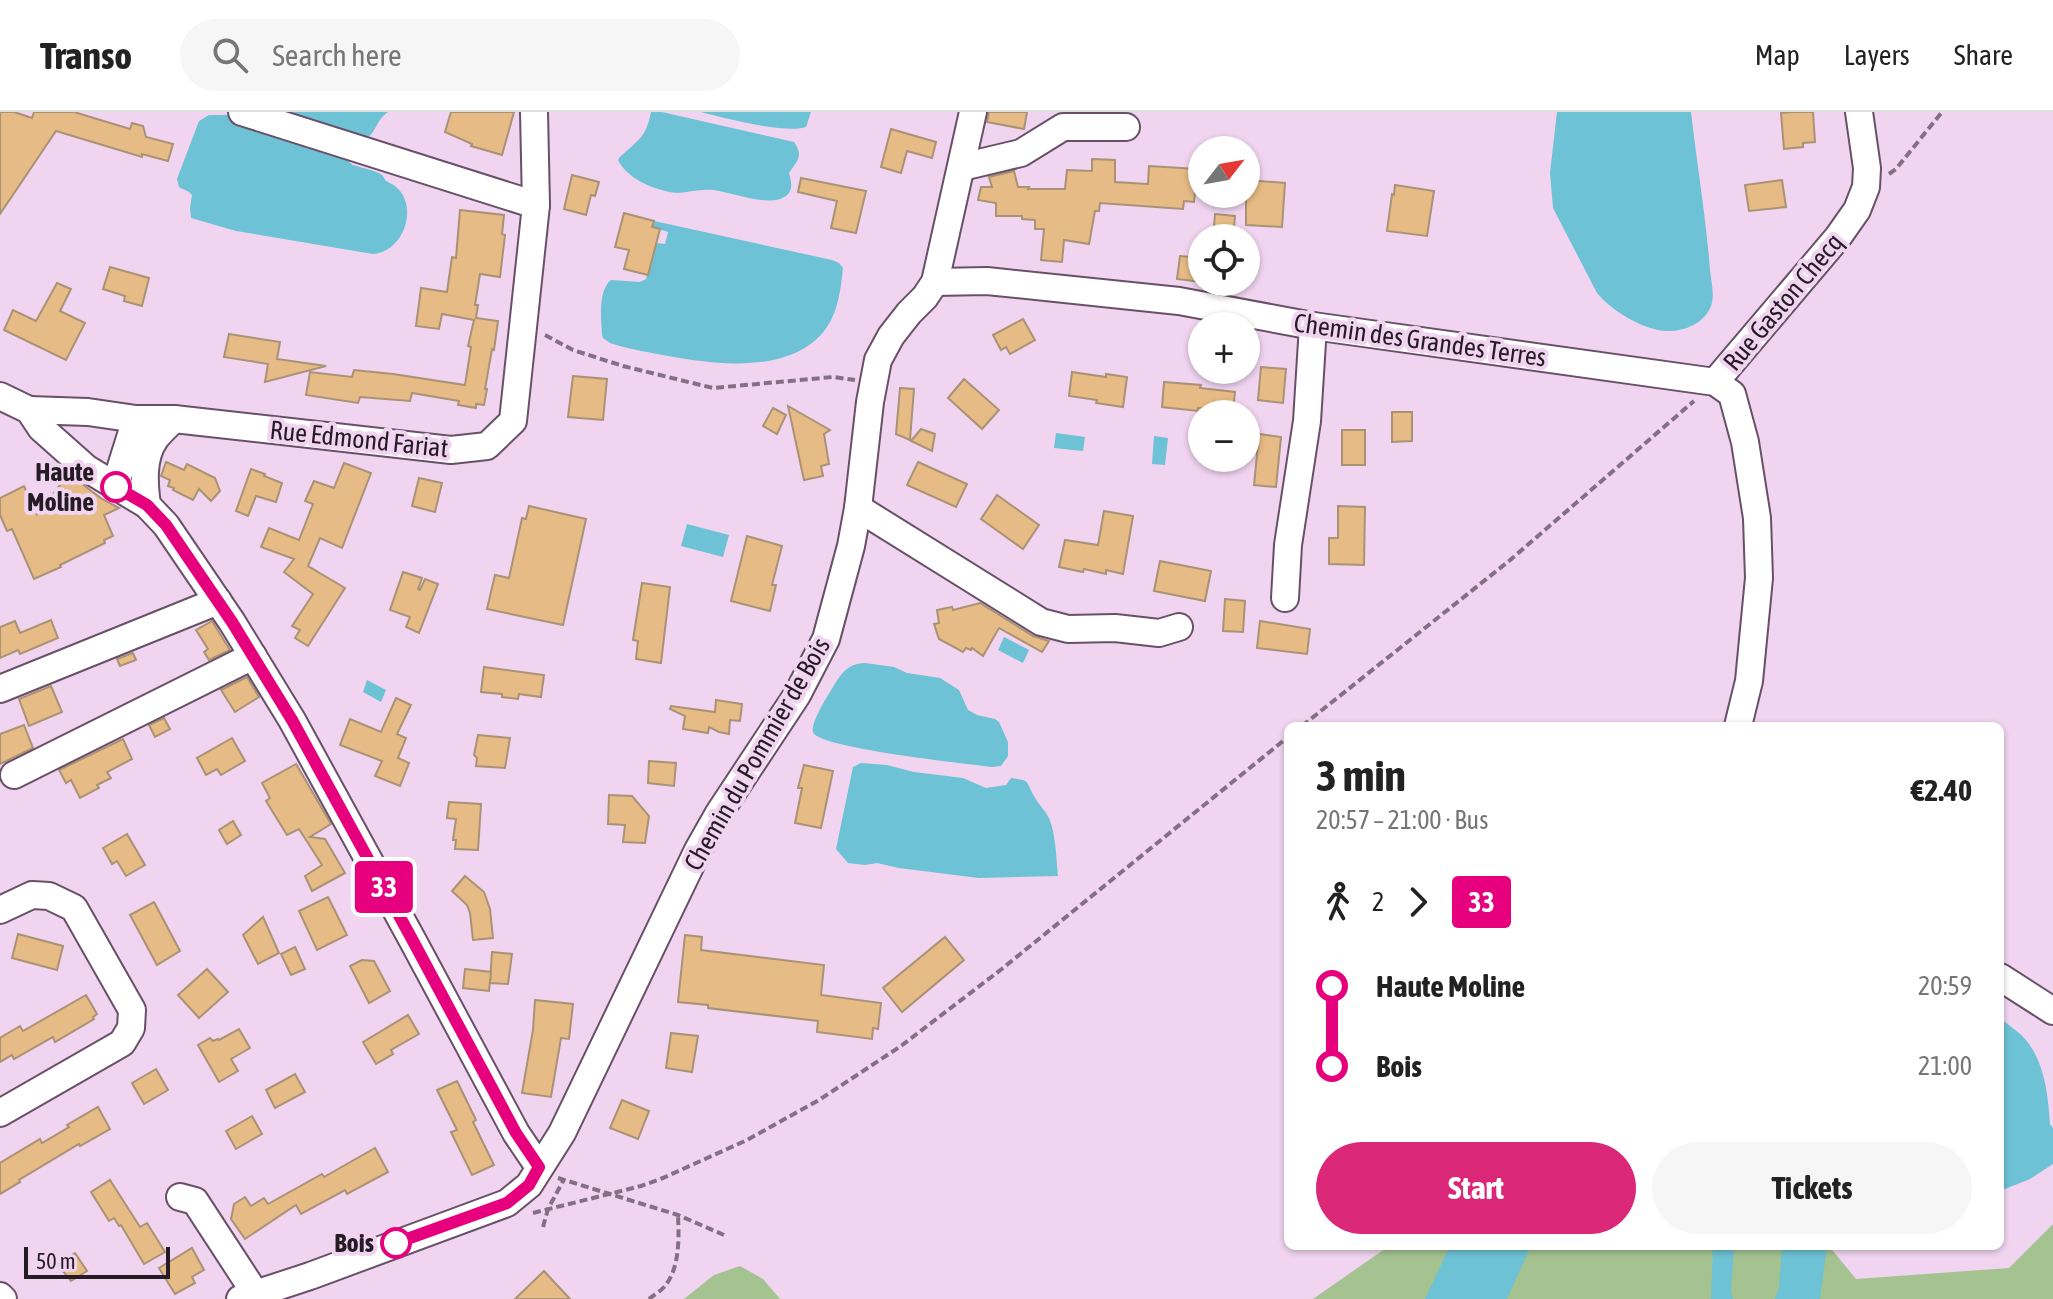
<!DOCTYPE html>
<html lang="en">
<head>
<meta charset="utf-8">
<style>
	:root { --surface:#fff; --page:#f6f6f6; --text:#222; --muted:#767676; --line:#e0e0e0; --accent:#db2777 }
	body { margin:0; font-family:"Asap Condensed",sans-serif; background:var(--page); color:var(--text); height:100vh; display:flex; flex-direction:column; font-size:30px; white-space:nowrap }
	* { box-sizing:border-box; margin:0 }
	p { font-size:26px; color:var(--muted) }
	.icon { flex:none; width:44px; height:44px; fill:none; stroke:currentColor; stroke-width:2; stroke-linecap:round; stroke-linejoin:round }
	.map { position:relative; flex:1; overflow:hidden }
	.drawer { position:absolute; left:1284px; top:610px; width:720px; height:528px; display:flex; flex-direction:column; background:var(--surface); border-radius:12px; box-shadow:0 2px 6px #0004 }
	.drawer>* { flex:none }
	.badge { padding:0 16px; border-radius:6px; font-size:28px; line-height:52px }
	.needle { width:52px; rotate:59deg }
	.fabs { position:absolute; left:1188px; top:24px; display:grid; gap:16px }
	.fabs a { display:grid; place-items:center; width:72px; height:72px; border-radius:50%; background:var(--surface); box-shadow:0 2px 6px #0004; font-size:40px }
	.scale { position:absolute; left:24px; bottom:20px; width:146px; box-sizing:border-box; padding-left:8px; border:4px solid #251b25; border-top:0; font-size:22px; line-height:28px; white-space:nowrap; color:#251b25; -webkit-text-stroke:6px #f0d4f0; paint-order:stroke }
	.map>.badge { position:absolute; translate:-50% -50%; box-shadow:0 0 0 4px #fff }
	.legs { display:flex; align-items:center; gap:12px; height:88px; padding:0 32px; font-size:26px }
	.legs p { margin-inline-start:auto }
	.summary { display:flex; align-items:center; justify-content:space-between; height:136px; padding:0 32px }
	h1 { font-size:44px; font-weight:700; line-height:60px }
	.action { display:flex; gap:16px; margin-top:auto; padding:16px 32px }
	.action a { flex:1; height:92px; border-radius:48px; background:var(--accent); color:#fff; font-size:32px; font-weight:700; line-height:92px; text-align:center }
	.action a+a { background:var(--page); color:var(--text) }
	ul { padding:0 32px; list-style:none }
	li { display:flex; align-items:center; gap:28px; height:80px; font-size:30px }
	li i { display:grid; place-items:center; width:12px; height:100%; margin:0 10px; background:currentColor }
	li i::after { content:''; width:20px; height:20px; margin:-10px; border:6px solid; border-radius:50%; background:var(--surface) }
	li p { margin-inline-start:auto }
	li:first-child i { background:linear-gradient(#0000 50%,currentColor 0) }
	li:last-child i { background:linear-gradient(currentColor 50%,#0000 0) }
	header { display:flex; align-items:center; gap:48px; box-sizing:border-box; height:112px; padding:0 40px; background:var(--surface); border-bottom:2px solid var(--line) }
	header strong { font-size:38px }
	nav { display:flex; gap:44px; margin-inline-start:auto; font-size:28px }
	.search { width:560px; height:72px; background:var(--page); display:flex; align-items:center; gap:20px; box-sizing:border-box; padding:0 28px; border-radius:44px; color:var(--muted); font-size:30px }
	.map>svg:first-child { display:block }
	.green { fill:#a4c391 }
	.water { fill:#6dc2d5 }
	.building { fill:#e7bb85; stroke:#a99275; stroke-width:2 }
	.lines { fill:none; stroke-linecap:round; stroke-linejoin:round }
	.minor-casing { stroke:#685068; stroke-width:30 }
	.path { stroke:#837183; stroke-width:4; stroke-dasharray:8 4; stroke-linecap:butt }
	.minor { stroke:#fff; stroke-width:26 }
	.line-1-casing { stroke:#fff; stroke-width:18 }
	.line-1 { stroke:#e6007e; stroke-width:12 }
	.stop-1-dot { fill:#fff; stroke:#e6007e; stroke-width:4 }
	.labels { text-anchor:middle; stroke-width:8; stroke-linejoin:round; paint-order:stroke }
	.street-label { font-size:26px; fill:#251b25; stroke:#f0d4f0 }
	.stop-label { font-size:26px; font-weight:bold; fill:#251b25; stroke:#f0d4f0; text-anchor:end }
</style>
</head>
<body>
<header>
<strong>Transo</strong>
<div class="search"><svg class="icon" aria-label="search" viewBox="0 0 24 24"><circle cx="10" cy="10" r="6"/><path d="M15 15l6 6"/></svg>Search here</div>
<nav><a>Map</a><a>Layers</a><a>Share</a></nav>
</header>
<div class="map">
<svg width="2053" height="1187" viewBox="0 0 2053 1187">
	<rect width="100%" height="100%" fill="#f0d4f0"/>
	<g class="green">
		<polygon points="2053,1112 2053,1187 1313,1187 1389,1134 1829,1134 1856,1167 2009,1156"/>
		<polygon points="740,1154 763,1167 780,1187 684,1187 714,1163"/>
	</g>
	<g class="water">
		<path d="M293,0H388C376,8 377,19 367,26L300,6Z"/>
		<path d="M651,0H662L794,30C804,44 797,49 789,61C791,69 794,78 786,84C770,96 731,80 713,78C699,76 679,83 670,80C651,76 628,67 618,48L620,45C638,28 646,26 651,0Z"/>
		<path d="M701,0H811L806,15C787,22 723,6 701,0Z"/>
		<path d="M1557,0H1691C1697,53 1706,105 1710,158C1711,169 1715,183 1711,194C1704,212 1683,220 1665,219C1642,217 1612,199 1597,181L1553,96L1550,61Z"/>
		<path d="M209,3H229L346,40L349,50L353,53C362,56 375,58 382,63C384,65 384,67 386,69C389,71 393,72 396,75C419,94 404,140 373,142L236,119L191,106L190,96L192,83L189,80L179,75L177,67L199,9Z"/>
		<path d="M654,109L832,148L839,151L843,156C841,176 838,199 827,215C791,267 704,251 652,241C638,238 624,236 610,231L603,226L602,222C601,205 598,179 611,168L640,170L646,167L656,131L665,132L668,120L652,115Z"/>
		<polygon points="1056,321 1085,325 1083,339 1054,336"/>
		<polygon points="1154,324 1168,326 1165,353 1152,352"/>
		<polygon points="687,412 729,423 723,445 681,434"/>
		<polygon points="1004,525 1029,538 1023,551 998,538"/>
		<path d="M865,551L894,555L907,561L940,566L959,578L968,598L977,603L995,607L999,610L1008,630V644L1001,654L992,655C969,652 817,636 813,620C811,611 825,588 830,580C839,565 846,551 865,551Z"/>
		<polygon points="367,568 386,578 381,590 363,580"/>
		<path d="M861,651L887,653L914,660L963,666L986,676L1006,673L1011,666C1031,669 1025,668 1034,684C1038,692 1045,698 1049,706C1056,723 1056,745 1058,764L979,766L899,756L877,751L865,753L848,751L836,737L853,655Z"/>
		<path d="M2000,906C2008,913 2018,919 2025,927C2045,950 2048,984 2050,1012L2053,1016V1052L2030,1067L2000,1079Z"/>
		<polygon points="1450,1134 1531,1134 1507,1187 1425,1187"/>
		<polygon points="1713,1134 1734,1134 1731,1180 1733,1187 1711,1187"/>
		<polygon points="1782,1134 1827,1134 1820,1187 1775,1187 1779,1176"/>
	</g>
	<g class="building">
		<polygon points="0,0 14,0 32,6 34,0 74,0 130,17 132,11 143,14 146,25 173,32 168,49 142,42 142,45 56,19 0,102"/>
		<polygon points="451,0 514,0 502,43 471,34 472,32 445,20"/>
		<polygon points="989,0 1027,0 1024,17 987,10"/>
		<polygon points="1793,0 1813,0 1815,30 1803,31 1803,35 1784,37 1781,1"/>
		<polygon points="891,17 936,30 932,46 907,39 901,61 881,55"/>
		<polygon points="1092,47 1115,48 1115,70 1148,72 1149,54 1197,57 1194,90 1184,89 1183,97 1100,91 1099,99 1095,99 1089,132 1064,128 1062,150 1041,148 1044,117 1035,117 1035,108 1022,107 1022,104 996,104 996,91 978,88 981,75 992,75 989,65 1014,59 1018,75 1029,75 1028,77 1065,77 1067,58 1092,59"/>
		<polygon points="572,63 599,70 595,84 591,83 586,103 564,97"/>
		<polygon points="801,66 866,79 856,121 831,116 837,89 798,80"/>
		<polygon points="1246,68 1285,71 1282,115 1246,113"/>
		<polygon points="1782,68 1786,95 1749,99 1745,73"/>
		<polygon points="1395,73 1434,79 1427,124 1387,119 1392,82 1394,83"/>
		<polygon points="460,98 504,103 502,122 505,123 500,165 480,162 475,193 478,193 476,206 498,209 494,238 492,237 485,277 487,277 484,293 476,292 476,296 458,293 459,289 412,281 410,289 360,285 358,291 306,283 310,260 352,265 354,258 393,262 465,273 471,235 468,234 474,208 442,202 439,217 416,214 421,176 447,180 452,145 456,146"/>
		<polygon points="624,101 654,109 652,115 660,117 648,163 624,157 629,138 615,135"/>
		<polygon points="1215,102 1235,104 1233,126 1213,126"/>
		<polygon points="1180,144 1202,146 1202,170 1177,167"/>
		<polygon points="110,155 149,166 142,194 124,189 125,184 103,177"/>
		<polygon points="57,171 71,177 60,199 85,211 66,248 4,218 13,198 36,209"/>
		<polygon points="1023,207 1035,228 1010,242 1006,235 1001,238 993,223"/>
		<polygon points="229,222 280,230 277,247 326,254 265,270 268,252 224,245"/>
		<polygon points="1261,255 1286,257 1283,291 1258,288"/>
		<polygon points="1072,260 1106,265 1106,262 1127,265 1123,295 1096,291 1097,288 1069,284"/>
		<polygon points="573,264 607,267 603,308 568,305"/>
		<polygon points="964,267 999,298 982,317 948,286"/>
		<polygon points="1164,270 1201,273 1200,276 1235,280 1233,299 1198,296 1198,299 1162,295"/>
		<polygon points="900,276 914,277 910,328 896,322"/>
		<polygon points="788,294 830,318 824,322 829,352 821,354 823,364 804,368"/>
		<polygon points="773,296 786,303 777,322 763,314"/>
		<polygon points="1392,300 1412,300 1412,329 1392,330"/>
		<polygon points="921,317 935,322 932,339 911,329"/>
		<rect x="1342" y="318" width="23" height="35"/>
		<polygon points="1259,322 1281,325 1276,375 1254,373"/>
		<polygon points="166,350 184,358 187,352 215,366 220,379 211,389 199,377 193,388 173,378 174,376 168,374 170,368 161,364"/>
		<polygon points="918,350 967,372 956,395 907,373"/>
		<polygon points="344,351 371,361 342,436 320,426 308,454 345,476 308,534 295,526 300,518 292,514 313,482 284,460 294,447 261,435 269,416 299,428 313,392 305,389 314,369 334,376"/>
		<polygon points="251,357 265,362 264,364 282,371 276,390 256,384 248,404 236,399"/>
		<polygon points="69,362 102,387 119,396 104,403 113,424 104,428 105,431 60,453 61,455 34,467 12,417 7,419 0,403 0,386 24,374 37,402"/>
		<polygon points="419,366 442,371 435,400 412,394"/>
		<polygon points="997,383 1039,413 1023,437 981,407"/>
		<polygon points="529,394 586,407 563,513 487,497 495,463 509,466 522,406 526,407"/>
		<polygon points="1338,394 1365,395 1364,453 1329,452 1329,426 1338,426"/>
		<polygon points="1104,399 1133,404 1123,462 1106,458 1106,462 1084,457 1083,460 1059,455 1065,428 1098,433"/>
		<polygon points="747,424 782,434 772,473 776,473 770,499 731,489"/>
		<polygon points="1160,449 1211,459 1205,489 1154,479"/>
		<polygon points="403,460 422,466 418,477 420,478 425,467 438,472 419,521 406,515 410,505 390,498"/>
		<polygon points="642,471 670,475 661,551 636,547 638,529 633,528"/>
		<polygon points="1225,487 1245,489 1243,520 1223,519"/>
		<polygon points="980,491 1033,524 1049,529 1042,540 999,516 983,544 972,536 971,538 966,536 963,540 939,527 934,512 939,511 937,498 952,495 953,498"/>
		<polygon points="51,508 58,526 20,542 18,538 0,546 0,515 15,509 20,521"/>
		<polygon points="212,509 230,538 209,548 204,540 208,537 196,518"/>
		<polygon points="1260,509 1310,517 1307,542 1257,536"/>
		<polygon points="133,541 136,548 120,554 117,547"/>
		<polygon points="484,555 544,563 541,585 519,582 518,587 502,585 502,582 481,580"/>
		<polygon points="247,565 259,585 235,600 221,578"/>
		<polygon points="51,574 62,600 29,614 19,587"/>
		<polygon points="396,586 411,593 397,622 406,626 398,646 409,651 400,674 375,664 382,649 340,633 350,607 381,620"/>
		<polygon points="716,588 742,592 740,609 730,608 729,622 719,620 709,615 708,621 683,617 685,604 670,597 671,594 715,600"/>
		<polygon points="164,606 170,617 155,625 149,613"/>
		<polygon points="24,613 33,636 0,652 0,622"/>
		<polygon points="478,623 510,626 505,656 476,654 477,646 474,643"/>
		<polygon points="232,626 245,649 221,663 217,657 206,663 197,646"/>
		<polygon points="123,627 132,647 107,660 111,666 97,673 99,676 80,686 71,668 66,671 59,658"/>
		<polygon points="649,649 676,651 674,674 648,671"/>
		<polygon points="296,652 331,712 310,725 325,727 345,761 312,779 305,764 322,753 299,717 287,723 266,689 270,686 262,671"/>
		<polygon points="804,653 833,659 821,716 795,711 802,676 798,676"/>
		<polygon points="609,683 632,684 649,704 645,731 623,730 625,713 608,712"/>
		<polygon points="449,690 481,692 478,738 455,737 456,728 453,728 456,707 447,706"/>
		<polygon points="233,709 241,723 227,732 219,718"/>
		<polygon points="127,722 145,753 126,764 117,749 112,752 103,736"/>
		<polygon points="465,764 484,780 490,797 493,826 473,828 470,801 467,793 452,779"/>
		<polygon points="328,785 347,823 317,838 299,799"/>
		<polygon points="154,790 180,839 157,853 130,803"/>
		<polygon points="263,805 279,841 258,852 243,823"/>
		<polygon points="18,822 63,834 57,858 12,846"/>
		<polygon points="685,823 702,825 701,838 824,853 821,883 881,891 878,917 873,916 872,927 817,920 818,909 708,896 708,893 678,890"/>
		<polygon points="945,825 964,848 902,900 883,876"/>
		<polygon points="295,835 305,857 291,863 281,842"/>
		<polygon points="492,840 512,842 508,872 490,871"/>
		<polygon points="362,848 374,849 390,879 369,891 350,854"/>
		<polygon points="207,857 228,880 199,906 178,883"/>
		<polygon points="465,857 491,860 489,879 463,876"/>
		<polygon points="86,883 97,902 93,905 94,907 55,930 53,925 14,947 12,943 0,950 0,926 20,914 23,919"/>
		<polygon points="535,888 573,892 569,927 561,926 551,985 522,981 533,918"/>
		<polygon points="408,903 419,922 391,938 393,942 376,952 363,930"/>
		<polygon points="239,917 250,936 231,947 238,959 219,970 198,933 210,926 213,929 218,927 219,928"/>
		<polygon points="671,921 698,924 692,960 666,956"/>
		<polygon points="156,957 168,978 144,992 132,971"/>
		<polygon points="295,962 305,980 275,996 266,978"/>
		<polygon points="457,969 476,1008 473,1010 494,1053 472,1063 451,1020 457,1018 437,978"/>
		<polygon points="622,988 649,999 638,1027 610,1016"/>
		<polygon points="98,995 110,1017 80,1034 79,1032 19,1068 20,1070 0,1082 0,1051 40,1027 42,1031 69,1015 67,1013"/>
		<polygon points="252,1004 262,1022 236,1037 226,1019"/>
		<polygon points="375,1036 388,1060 347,1082 345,1078 301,1102 296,1093 245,1127 231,1107 234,1092 245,1085 251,1094 264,1086 268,1092 322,1062 324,1065"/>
		<polygon points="110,1068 140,1115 147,1111 165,1140 144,1152 121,1113 119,1114 114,1106 109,1109 91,1080"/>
		<polygon points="192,1136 204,1158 192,1165 195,1171 175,1182 159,1156"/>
		<polygon points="75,1141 87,1159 71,1169 57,1152"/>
		<polygon points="544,1159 570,1187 515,1187"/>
	</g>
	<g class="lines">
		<defs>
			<g id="minor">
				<polyline points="242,0 536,93"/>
				<polyline points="962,55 1021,41 1063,15 1126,15"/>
				<polyline points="935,170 987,169 1179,189 1313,214 1715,270 1732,282 1745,330 1757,406 1759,466 1749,569 1738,614"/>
				<polyline points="1715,270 1838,125 1857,98 1866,75 1867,56 1859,0"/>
				<polyline points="0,284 29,298 41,316 86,356 147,393 166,413 232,510 292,608 413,829 516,1021 539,1055"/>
				<polyline points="29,298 88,300 136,307 174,307 451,338 487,334 513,309 536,93 534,0"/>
				<polyline points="115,374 136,307"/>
				<path d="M147,393C144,371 142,346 155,327C160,320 168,313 174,307"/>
				<polyline points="858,396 1041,510 1068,517 1115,516 1159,521 1179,515"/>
				<polyline points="1285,486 1288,433 1307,309 1313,214"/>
				<polyline points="0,577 218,489"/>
				<polyline points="14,663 253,544"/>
				<polyline points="0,798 32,783 49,784 74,796 132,898 131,916 122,931 0,1001"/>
				<polyline points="2000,865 2053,899"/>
				<polyline points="180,1085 195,1089 255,1181"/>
				<polyline points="0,1184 3,1187"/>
				<polyline points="240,1187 310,1164 507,1091 529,1073 562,1021 698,738 719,701 797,583 826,527 851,434 858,396 870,290 878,248 891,224 909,201 925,185 935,170 973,0"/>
			</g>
		</defs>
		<use href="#minor" class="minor-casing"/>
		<g class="path">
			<polyline points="1889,62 1896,57 1942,0"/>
			<polyline points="545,223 573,238 623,254 713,276 833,265 855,268"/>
			<polyline points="1302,614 1509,449 1694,289"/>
			<polyline points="558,1066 678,1103 724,1123"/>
			<polyline points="533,1101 641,1074 663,1066 747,1028 819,988 901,934 1003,856 1288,625"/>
			<polyline points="543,1115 548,1097 563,1069"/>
			<path d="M649,1187C654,1183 661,1179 665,1174C680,1155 679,1126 678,1103"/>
		</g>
		<use href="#minor" class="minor"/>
	</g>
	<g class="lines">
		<defs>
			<polyline id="line-1" points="116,375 147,393 166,413 232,510 292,608 413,829 516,1021 539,1055 529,1073 507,1091 396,1131"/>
		</defs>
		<use href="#line-1" class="line-1-casing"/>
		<use href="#line-1" class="line-1"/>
	</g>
	<g class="stop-1-dot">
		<circle cx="116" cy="375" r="14"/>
		<circle cx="396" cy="1131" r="14"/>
	</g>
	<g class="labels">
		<g class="street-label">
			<text transform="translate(1783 190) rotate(-50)" y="9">Rue Gaston Checq</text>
			<text transform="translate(1420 228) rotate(8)" y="9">Chemin des Grandes Terres</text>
			<text transform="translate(359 327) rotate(6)" y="9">Rue Edmond Fariat</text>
			<text transform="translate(757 642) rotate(-60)" y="9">Chemin du Pommier de Bois</text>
		</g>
		<g class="stop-label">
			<text x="94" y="369">Haute<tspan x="94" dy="30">Moline</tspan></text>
			<text x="374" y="1140">Bois</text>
		</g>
	</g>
</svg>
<div class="fabs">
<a><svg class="needle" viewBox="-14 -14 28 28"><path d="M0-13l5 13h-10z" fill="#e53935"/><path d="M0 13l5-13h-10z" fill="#767676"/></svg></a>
<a><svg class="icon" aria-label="locate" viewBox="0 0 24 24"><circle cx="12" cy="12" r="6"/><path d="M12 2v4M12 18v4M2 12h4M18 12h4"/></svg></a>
<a>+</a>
<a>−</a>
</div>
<div class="scale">50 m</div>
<b class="badge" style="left:384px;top:775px;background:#e6007e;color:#fff">33</b>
<section class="drawer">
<div class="summary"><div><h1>3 min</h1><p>20:57 – 21:00 · Bus</p></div><b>€2.40</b></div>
<div class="legs"><svg class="icon" aria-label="walk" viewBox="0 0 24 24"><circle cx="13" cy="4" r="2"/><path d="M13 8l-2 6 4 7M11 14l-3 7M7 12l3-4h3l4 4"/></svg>2<svg class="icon" aria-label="forward" viewBox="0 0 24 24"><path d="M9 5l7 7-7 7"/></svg><b class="badge" style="background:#e6007e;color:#fff">33</b></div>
<ul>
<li><i style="color:#e6007e"></i><b>Haute Moline</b><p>20:59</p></li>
<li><i style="color:#e6007e"></i><b>Bois</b><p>21:00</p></li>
</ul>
<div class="action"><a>Start</a><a>Tickets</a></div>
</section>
</div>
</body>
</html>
